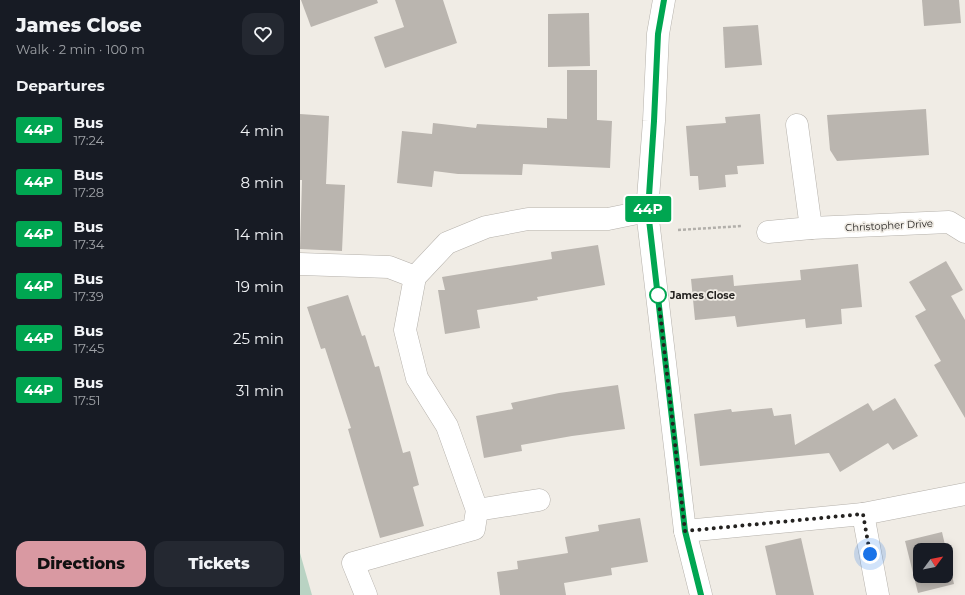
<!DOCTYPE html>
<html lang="en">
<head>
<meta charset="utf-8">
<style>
	:root { --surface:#171b24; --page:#242831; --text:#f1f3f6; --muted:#9ea1a6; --accent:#d999a2 }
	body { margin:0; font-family:Montserrat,sans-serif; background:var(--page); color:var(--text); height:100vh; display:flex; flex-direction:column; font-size:15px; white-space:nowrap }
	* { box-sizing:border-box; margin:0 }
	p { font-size:13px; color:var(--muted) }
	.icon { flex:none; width:22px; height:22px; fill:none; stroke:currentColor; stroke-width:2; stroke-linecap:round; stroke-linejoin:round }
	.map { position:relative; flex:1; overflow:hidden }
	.sheet { display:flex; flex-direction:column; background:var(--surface); width:300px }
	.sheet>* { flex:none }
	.badge { padding:0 8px; border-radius:3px; font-size:14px; line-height:26px }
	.needle { width:26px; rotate:58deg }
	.tools { position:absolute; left:613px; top:543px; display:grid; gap:8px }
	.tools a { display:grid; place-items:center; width:40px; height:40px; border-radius:8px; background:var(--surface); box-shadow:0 2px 10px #0003; font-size:20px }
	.you { position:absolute; width:20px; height:20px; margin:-10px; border:3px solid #fff; border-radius:50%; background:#1a73e8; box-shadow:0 0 0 6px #1a73e833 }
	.map>.badge { position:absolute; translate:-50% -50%; box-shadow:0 0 0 2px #fff }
	h2 { padding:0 16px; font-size:15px; line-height:36px }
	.round { display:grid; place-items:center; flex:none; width:42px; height:42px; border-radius:12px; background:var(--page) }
	.overview { display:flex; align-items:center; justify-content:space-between; height:68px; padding:0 16px }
	h1 { font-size:19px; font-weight:800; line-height:30px }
	.primary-button { display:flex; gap:8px; margin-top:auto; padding:8px 16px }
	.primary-button a { flex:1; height:46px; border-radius:12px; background:var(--accent); color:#111; font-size:16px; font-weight:800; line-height:46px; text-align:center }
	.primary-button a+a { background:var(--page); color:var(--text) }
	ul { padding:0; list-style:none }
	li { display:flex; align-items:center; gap:12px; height:52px; padding:0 16px }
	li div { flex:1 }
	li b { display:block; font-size:15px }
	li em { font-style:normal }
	li .badge { min-width:44px; font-weight:700; text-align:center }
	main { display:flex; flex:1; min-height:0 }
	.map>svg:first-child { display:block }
	.green { fill:#b9d3c3 }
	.building { fill:#bab5af; fill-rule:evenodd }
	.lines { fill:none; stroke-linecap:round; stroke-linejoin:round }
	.minor-casing { stroke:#b5b1ab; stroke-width:23 }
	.path { stroke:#b2afaa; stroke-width:2.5; stroke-dasharray:3 2; stroke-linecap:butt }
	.minor { stroke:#fff; stroke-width:22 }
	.line-casing { stroke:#fff; stroke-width:9 }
	.line { stroke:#00a651; stroke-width:6 }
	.walk { stroke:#242220; stroke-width:4; stroke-dasharray:0 7.2 }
	.stop-dot { fill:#fff; stroke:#00a651; stroke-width:2 }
	.labels { text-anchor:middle; stroke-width:3.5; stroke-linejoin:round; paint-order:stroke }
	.street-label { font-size:10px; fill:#242220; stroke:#f0ece5 }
	.stop-label { font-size:10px; font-weight:bold; fill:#242220; stroke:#f0ece5; text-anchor:start }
</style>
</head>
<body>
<main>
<section class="sheet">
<div class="overview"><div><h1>James Close</h1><p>Walk · 2 min · 100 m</p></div><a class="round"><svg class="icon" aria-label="heart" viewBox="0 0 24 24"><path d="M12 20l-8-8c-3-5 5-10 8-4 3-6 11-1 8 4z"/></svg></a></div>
<h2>Departures</h2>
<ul>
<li><span class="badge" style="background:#00a651;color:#fff">44P</span><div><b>Bus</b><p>17:24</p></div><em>4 min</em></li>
<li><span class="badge" style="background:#00a651;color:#fff">44P</span><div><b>Bus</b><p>17:28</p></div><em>8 min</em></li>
<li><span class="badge" style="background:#00a651;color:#fff">44P</span><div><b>Bus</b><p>17:34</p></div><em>14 min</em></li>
<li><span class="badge" style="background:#00a651;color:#fff">44P</span><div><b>Bus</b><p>17:39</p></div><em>19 min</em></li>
<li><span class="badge" style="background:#00a651;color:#fff">44P</span><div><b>Bus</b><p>17:45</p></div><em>25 min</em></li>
<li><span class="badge" style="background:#00a651;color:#fff">44P</span><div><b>Bus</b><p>17:51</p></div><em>31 min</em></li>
</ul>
<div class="primary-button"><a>Directions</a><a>Tickets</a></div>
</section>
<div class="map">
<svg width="665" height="595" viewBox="0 0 665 595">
	<rect width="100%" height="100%" fill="#f0ece5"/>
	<polygon class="green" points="0,553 12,595 0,595"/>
	<g class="building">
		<polygon points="1,0 77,0 78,3 11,27"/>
		<polygon points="95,0 143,0 157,43 85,68 74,37 104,27"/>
		<polygon points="622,0 659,0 661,23 624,26"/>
		<polygon points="289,13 290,66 248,67 248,14"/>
		<polygon points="458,25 462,65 425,68 423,27"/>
		<polygon points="267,70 297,70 297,120 312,121 310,168 223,164 222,175 158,174 134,171 132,187 97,183 102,131 132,134 133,123 176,128 177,124 247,128 247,118 267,119"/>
		<polygon points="626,109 629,155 537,161 530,150 527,115"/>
		<polygon points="0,114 29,116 26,184 45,185 42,251 0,249 2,180 0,180"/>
		<polygon points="460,114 464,164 437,166 438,174 425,175 426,187 399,190 398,176 390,176 386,126 426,123 425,117"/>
		<polygon points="298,245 305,285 237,297 238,300 177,310 180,328 145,334 138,290 145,290 142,277 252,259 251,252"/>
		<polygon points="646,261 663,290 651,296 665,320 665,418 634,365 641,361 615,316 626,310 609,282"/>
		<polygon points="558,264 562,307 541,309 542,324 506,328 505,319 437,327 435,316 395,320 391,279 433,275 434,286 501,280 500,270"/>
		<polygon points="48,295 62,336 65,335 75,367 79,366 103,453 110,451 119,485 113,487 124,526 80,538 48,429 51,428 25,348 21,349 7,307"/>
		<polygon points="318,385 325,429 272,436 221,445 222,451 184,458 176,416 213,409 211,403 259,393"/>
		<polygon points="595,398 618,436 593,450 588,443 540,472 529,453 400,466 394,414 431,409 432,412 472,408 474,416 491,414 495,445 568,403 573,411"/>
		<polygon points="340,518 348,562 311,568 312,575 264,583 266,595 200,595 197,572 218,569 217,561 268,553 265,537 299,531 298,525"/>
		<path d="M642,532L654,584L618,593L605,541ZM620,550H646V576H620Z"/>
		<polygon points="501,538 514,595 476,595 465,546"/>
	</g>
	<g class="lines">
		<defs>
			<g id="minor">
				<polyline points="364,0 358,34 354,121 347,211 385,531 401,595"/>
				<polyline points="497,125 511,228"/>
				<polyline points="468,232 511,228 649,222 665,232"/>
				<polyline points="0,264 89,267 115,277"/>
				<polyline points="239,500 177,510 147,426 117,378 105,330 115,277 147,243 186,227 228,219 308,219 347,211"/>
				<polyline points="563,514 578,595"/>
				<polyline points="385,531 563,514 665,494"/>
				<polyline points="66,595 53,563 174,529 177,510"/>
			</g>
		</defs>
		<use href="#minor" class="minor-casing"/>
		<polyline class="path" points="378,230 442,226"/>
		<use href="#minor" class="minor"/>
	</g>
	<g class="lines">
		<defs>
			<polyline id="line" points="364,0 358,34 354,121 348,211 385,531 401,595"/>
		</defs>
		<use href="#line" class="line-casing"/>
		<use href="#line" class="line"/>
		<polyline class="walk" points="358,295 385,531 563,514 570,554"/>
	</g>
	<circle class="stop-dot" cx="358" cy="295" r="8"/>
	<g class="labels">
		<g class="street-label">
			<text transform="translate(589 225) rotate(-3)" y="4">Christopher Drive</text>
		</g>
		<g class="stop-label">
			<text x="370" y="299">James Close</text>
		</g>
	</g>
</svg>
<div class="tools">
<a><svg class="needle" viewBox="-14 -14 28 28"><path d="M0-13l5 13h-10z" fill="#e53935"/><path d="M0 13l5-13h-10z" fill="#9ea1a6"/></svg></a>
</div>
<div class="you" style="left:570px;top:554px"></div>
<b class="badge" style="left:348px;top:209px;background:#00a651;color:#fff">44P</b>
</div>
</main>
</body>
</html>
